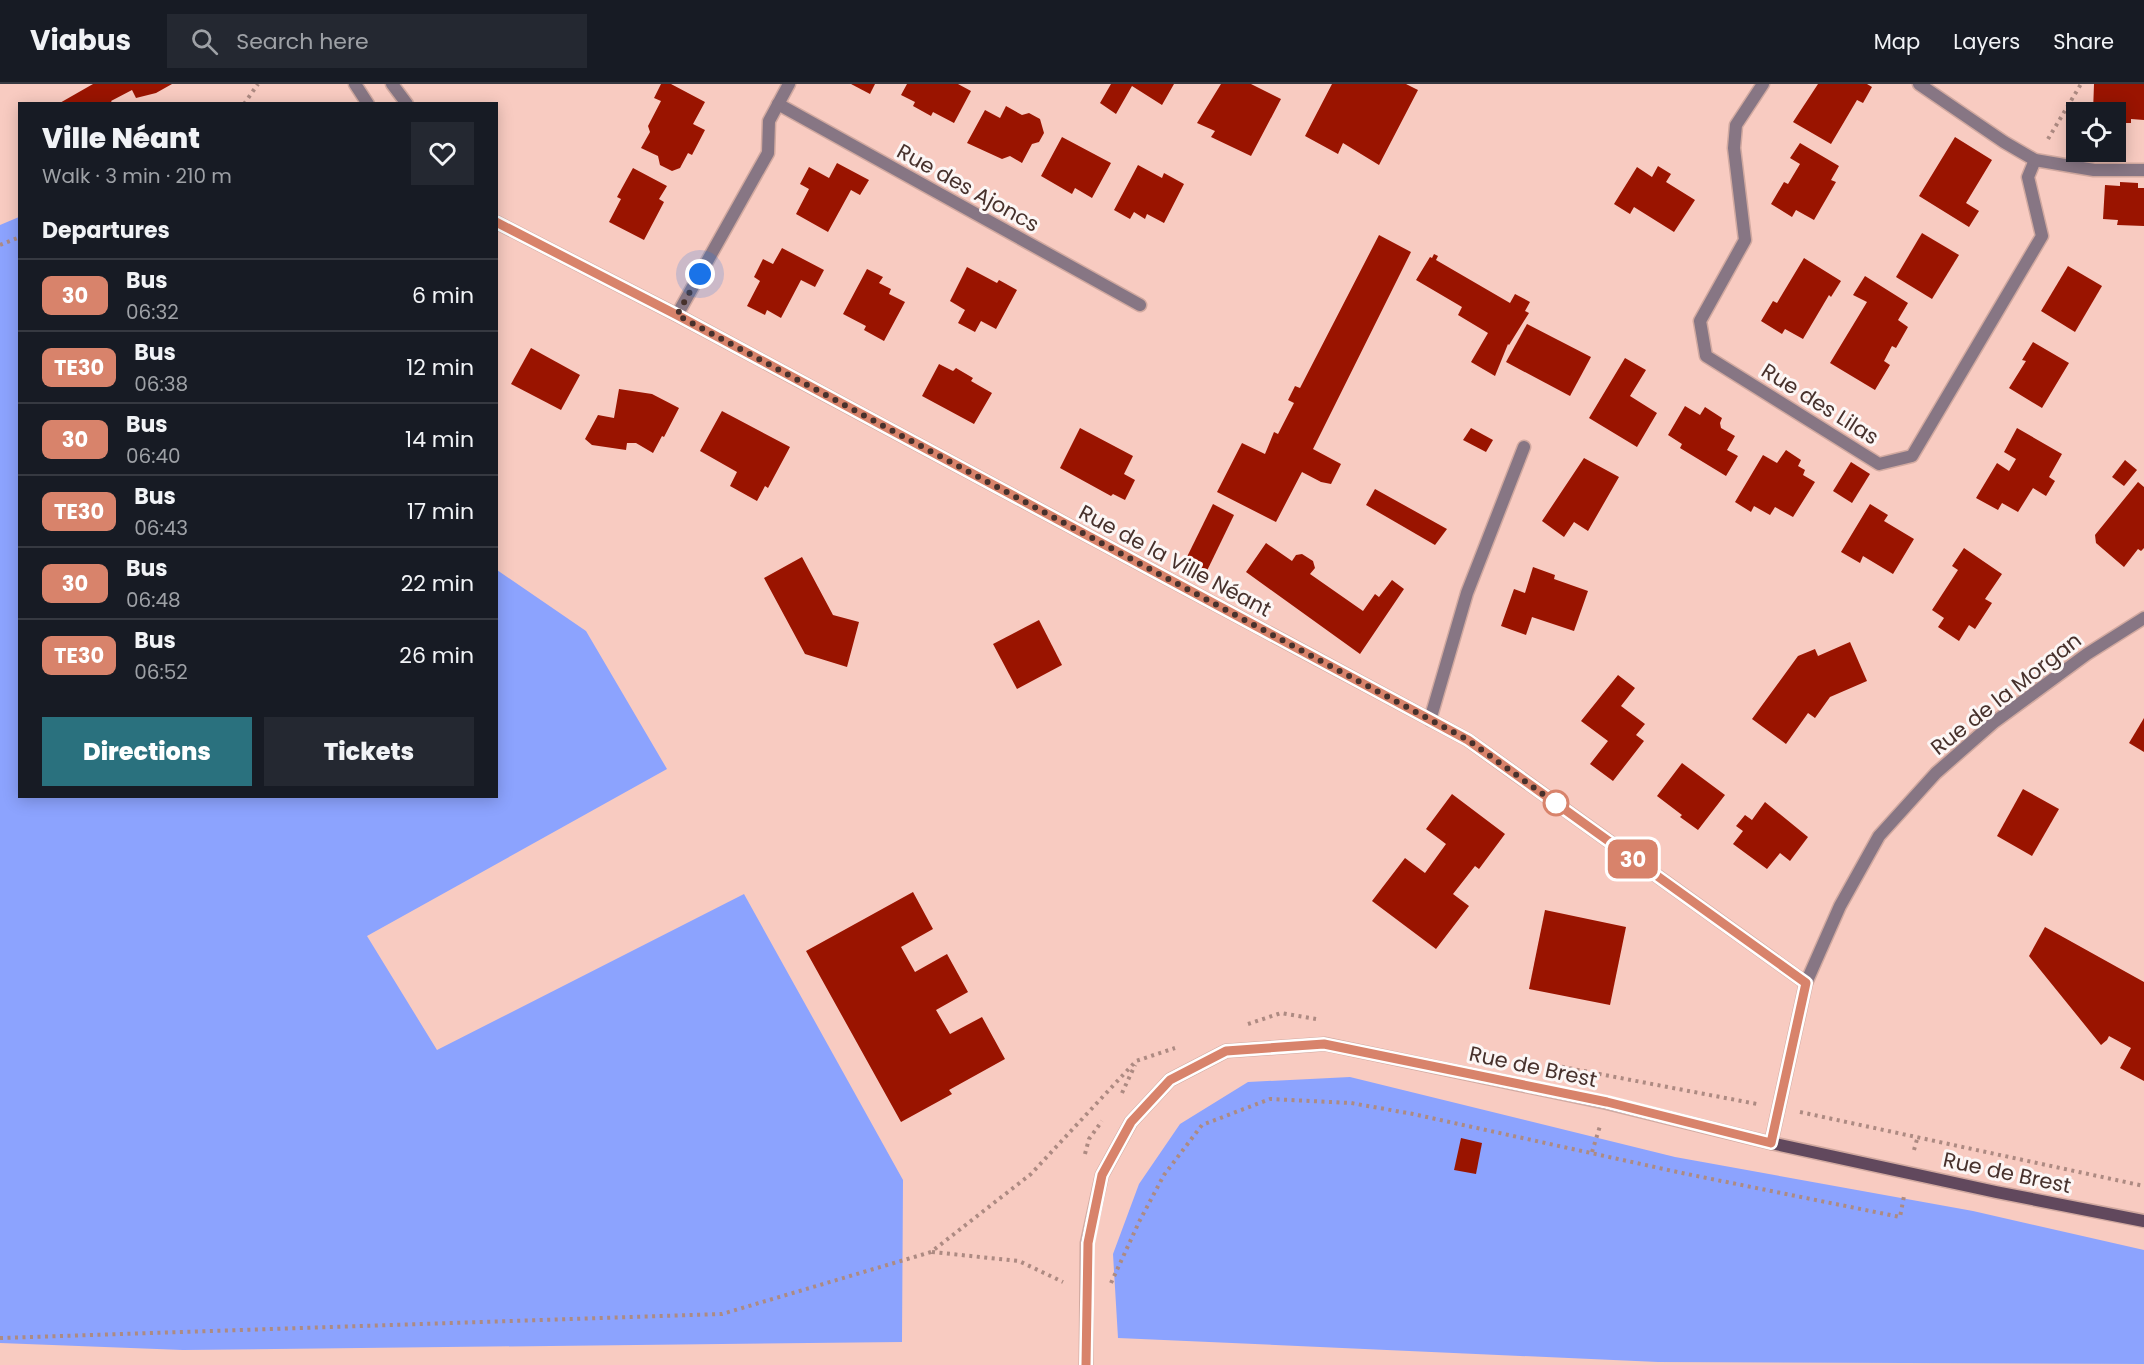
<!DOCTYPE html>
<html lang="en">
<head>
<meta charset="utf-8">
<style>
	:root { --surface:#171b24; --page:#242831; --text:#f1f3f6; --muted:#9ea1a6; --line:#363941; --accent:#2a717e }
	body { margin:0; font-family:Poppins,sans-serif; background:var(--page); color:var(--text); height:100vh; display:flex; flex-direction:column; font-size:22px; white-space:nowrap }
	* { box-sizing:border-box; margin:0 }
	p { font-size:20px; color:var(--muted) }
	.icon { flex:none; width:33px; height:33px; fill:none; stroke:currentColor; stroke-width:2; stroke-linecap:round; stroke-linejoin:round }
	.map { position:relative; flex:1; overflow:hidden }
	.drawer { position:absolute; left:18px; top:18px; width:480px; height:696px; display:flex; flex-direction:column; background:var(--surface); border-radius:0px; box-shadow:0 3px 15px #0003 }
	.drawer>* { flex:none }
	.badge { padding:0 12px; border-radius:9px; font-size:21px; line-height:39px }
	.buttons { position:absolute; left:2066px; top:18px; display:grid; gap:12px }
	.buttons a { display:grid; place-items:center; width:60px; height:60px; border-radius:0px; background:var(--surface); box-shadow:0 3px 15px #0003; font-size:30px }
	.you { position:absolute; width:30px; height:30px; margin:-15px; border:4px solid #fff; border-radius:50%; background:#1a73e8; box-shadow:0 0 0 9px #1a73e833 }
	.map>.badge { position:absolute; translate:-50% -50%; box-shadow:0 0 0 3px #fff }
	h2 { padding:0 24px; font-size:22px; line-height:54px }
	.round { display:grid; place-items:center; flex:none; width:63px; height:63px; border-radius:0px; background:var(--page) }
	.headline { display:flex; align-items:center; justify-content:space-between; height:102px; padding:0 24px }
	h1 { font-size:28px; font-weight:800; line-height:45px }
	.cta { display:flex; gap:12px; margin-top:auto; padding:12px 24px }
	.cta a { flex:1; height:69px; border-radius:0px; background:var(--accent); color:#fff; font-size:24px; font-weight:800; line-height:69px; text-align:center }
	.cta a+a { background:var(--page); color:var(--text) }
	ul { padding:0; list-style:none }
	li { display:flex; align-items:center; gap:18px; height:72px; padding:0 24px; border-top:2px solid var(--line) }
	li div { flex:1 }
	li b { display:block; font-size:22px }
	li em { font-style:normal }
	li .badge { min-width:66px; font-weight:700; text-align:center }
	header { display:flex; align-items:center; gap:36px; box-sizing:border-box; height:84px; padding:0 30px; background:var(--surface); border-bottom:2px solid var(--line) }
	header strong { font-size:28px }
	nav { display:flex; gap:33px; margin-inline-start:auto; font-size:21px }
	.search { width:420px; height:54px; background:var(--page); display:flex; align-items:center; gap:15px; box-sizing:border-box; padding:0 21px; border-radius:0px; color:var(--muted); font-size:22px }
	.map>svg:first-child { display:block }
	.green { fill:#8ca3fe }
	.building { fill:#9a1400 }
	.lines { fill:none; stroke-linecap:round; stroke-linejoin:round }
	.street-casing { stroke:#d1a9a0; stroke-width:15 }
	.secondary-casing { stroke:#d1a9a0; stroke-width:15 }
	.path { stroke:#ad8a82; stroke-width:4; stroke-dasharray:3 4.5; stroke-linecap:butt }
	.street { stroke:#877684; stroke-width:12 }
	.secondary { stroke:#61485d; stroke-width:12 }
	.line-casing { stroke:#fff; stroke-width:14 }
	.line { stroke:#d8836b; stroke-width:9 }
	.walk { stroke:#47312c; stroke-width:6; stroke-dasharray:0 10.8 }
	.stop-dot { fill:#fff; stroke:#d8836b; stroke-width:3 }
	.labels { text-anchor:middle; stroke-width:6; stroke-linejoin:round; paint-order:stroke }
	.street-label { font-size:21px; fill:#47312c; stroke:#fcf6f5 }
</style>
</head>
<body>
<header>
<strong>Viabus</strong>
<div class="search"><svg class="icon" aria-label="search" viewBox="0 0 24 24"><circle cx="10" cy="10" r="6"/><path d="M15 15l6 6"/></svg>Search here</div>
<nav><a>Map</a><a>Layers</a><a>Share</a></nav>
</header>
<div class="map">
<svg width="2144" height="1281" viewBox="0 0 2144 1281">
	<rect width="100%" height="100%" fill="#f8cbc1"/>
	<g class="green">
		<polygon points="19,133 20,712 496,712 497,486 586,547 667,685 367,852 437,966 744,810 903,1096 902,1258 183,1266 0,1259 0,141"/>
		<polygon points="1350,993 1675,1073 1973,1127 2144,1166 2144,1280 1658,1278 1118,1254 1113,1170 1139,1100 1180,1040 1248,998"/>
	</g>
	<g class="building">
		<polygon points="93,0 172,0 156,9 136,14 132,6 111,17 113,20 58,20"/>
		<polygon points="661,0 671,0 705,18 693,40 705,46 692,71 688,69 680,84 672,87 660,81 658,72 641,64 650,48 648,42 661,17 654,14"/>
		<polygon points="851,0 875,0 870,10"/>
		<polygon points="907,0 958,0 971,7 954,39 933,28 931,32 913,22 915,18 901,11"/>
		<polygon points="1111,0 1174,0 1162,21 1132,2 1116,30 1100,19"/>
		<polygon points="1221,0 1251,0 1281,15 1251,72 1211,53 1215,47 1197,39"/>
		<polygon points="1332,0 1406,0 1418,6 1379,81 1343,59 1338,70 1305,52"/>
		<polygon points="1818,0 1867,0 1872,3 1863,19 1857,16 1831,60 1793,38"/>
		<polygon points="2094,0 2144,0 2144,36 2131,35 2131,39 2115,39 2115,28 2093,28"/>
		<polygon points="1006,22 1022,31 1029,29 1040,35 1044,49 1039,58 1032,60 1022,79 1010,72 1002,75 967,59 985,26 1000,34"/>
		<polygon points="1062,53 1111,79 1092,114 1075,104 1072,110 1041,92"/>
		<polygon points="1955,53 1992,76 1966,119 1979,127 1969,143 1919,112"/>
		<polygon points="1800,59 1839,82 1831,96 1836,98 1814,136 1796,126 1792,133 1771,120 1784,98 1788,100 1800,80 1790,74"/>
		<polygon points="837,79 869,96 860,111 851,106 828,148 796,130 809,105 800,100 809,83 829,94"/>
		<polygon points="1138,81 1162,94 1164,89 1184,100 1164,139 1147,130 1145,135 1134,128 1130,135 1114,126"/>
		<polygon points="1658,82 1671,90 1666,98 1695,116 1674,148 1634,123 1630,130 1614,120 1637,83 1652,93"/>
		<polygon points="633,84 667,102 659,115 664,118 644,156 609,138 621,115 617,113"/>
		<polygon points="2120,98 2138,99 2138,104 2144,104 2144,142 2117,141 2118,136 2103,135 2105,101 2120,102"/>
		<polygon points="1922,149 1959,171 1932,215 1896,193"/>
		<polygon points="1379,151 1411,168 1313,365 1341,380 1331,400 1321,398 1302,388 1276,438 1217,408 1242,359 1265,370 1274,348 1278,350 1294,319 1288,316 1295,302 1300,304"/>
		<polygon points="782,164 824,186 815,203 801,196 781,234 767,226 765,231 747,222 760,197 754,193 763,175 773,180"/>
		<polygon points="1434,170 1438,172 1436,176 1510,219 1515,210 1530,218 1525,227 1529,229 1509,261 1508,260 1495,292 1471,278 1488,249 1458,231 1462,223 1416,196 1430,173 1432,174"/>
		<polygon points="1804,174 1841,197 1831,213 1829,211 1803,255 1785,245 1782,250 1761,237 1773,217 1777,219"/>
		<polygon points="2068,182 2102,202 2075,248 2041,227"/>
		<polygon points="967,183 997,199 999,196 1017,206 996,245 981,237 975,248 958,239 965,226 950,217"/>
		<polygon points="867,185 883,193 879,199 891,205 889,210 905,218 884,257 864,246 866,242 843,230"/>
		<polygon points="1865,192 1908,219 1898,236 1908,243 1896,264 1892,262 1884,277 1890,281 1875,306 1830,279 1867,218 1853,211"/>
		<polygon points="1527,240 1591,273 1570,312 1506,278"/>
		<polygon points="2033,258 2069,279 2042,324 2009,304 2026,277 2022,276"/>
		<polygon points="531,264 580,291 561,326 511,300"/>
		<polygon points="1625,274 1646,286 1630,312 1657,329 1637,363 1589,334"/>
		<polygon points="939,280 953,287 956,284 973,294 971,297 992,309 974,340 922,312"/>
		<polygon points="619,305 652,310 679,324 664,353 662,352 653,369 636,359 627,359 626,366 592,361 585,355 598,331 614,334"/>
		<polygon points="1685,322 1700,331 1705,323 1722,334 1720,339 1721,344 1735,352 1727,366 1738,372 1726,392 1680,364 1682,360 1668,351"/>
		<polygon points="722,327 790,363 768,404 765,402 757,417 730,402 737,388 700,367"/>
		<polygon points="1080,344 1133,372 1124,390 1135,396 1125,416 1113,410 1111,412 1060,384"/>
		<polygon points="1471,344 1493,356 1486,368 1463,356"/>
		<polygon points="2017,344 2062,370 2049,393 2055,397 2046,412 2033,404 2018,428 2002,419 1998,426 1976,414 1997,379 2009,387 2016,375 2004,368"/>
		<polygon points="1786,366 1801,376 1798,382 1805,386 1803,391 1815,398 1793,433 1775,423 1770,431 1754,422 1751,428 1735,418 1763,371 1777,379"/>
		<polygon points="1584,374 1619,393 1588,447 1574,438 1564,453 1542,437"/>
		<polygon points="2125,376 2137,386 2124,402 2112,393"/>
		<polygon points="1851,378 1870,390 1852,419 1833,407"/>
		<polygon points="2138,398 2144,403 2144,464 2141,467 2138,465 2124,483 2096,459 2095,451"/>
		<polygon points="1375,405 1447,445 1435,461 1366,421"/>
		<polygon points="1213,420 1234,431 1203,495 1182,483"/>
		<polygon points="1870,420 1888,431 1884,437 1914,455 1893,490 1863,472 1860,479 1841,468"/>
		<polygon points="1266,459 1292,477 1296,471 1302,470 1313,477 1315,484 1310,490 1363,527 1375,510 1379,513 1392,496 1404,505 1360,570 1246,488"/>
		<polygon points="1964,464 2002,490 1985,515 1992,519 1975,545 1969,541 1959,557 1938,543 1944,534 1932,526 1958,486 1952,482"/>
		<polygon points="802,473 833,531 859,538 847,583 805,570 764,494"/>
		<polygon points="1533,483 1555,491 1554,495 1588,507 1574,547 1532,533 1526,551 1501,542 1514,505 1525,509"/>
		<polygon points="1039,536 1062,581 1017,605 993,560"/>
		<polygon points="1850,558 1867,597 1830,613 1815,634 1808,629 1786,660 1752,635 1798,572 1815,565 1818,572"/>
		<polygon points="1618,591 1635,604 1621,622 1645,640 1636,651 1644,657 1613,697 1590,680 1608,657 1581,637"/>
		<polygon points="2144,634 2144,668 2129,659"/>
		<polygon points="1682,679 1725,711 1698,746 1680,733 1682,731 1657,712"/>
		<polygon points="2023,705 2059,725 2032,772 1997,752"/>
		<polygon points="1452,710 1505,750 1479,785 1475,782 1453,810 1469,822 1436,865 1372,817 1405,774 1425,789 1446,760 1426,745"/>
		<polygon points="1765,718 1808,753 1790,777 1780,769 1767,785 1733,760 1743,747 1736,742 1745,731 1752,736"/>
		<polygon points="913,808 933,845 901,863 915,888 947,870 968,908 936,926 950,950 982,933 1005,975 949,1006 952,1010 901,1038 806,867"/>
		<polygon points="1545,826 1626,843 1610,921 1529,905"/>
		<polygon points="2045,843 2144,898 2144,997 2120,984 2131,964 2109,952 2107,956 2101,961 2029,872"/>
		<polygon points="1461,1054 1482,1059 1476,1090 1454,1086"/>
	</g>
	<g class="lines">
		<defs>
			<g id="street">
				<polyline points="355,0 368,20"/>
				<polyline points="392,0 407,20"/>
				<polyline points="1763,0 1736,41 1734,64 1745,156 1700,237 1706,272 1879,380 1912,372 2042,152 2028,93 2035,76"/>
				<polyline points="1919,0 2004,58 2035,76 2094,86 2144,86"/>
				<polyline points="778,20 1140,221"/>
				<polyline points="496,138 677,231 1468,656 1806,899"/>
				<polyline points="677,231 768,69 769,37 789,0"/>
				<polyline points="1430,636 1467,509 1524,363"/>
				<polyline points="1771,1059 1806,899 1840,822 1879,752 1936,689 1993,639 2087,570 2144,534"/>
			</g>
			<polyline id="secondary" points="1086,1281 1087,1159 1102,1091 1131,1038 1170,996 1226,967 1325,960 1607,1019 1771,1059 1996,1108 2144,1137"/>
		</defs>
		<use href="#street" class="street-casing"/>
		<use href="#secondary" class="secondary-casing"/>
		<g class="path">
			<polyline points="244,20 258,0"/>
			<polyline points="2048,55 2081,0"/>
			<polyline points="0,161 20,153"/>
			<polyline points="1248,940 1281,929 1316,935"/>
			<polyline points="1547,980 1757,1020"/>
			<polyline points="1122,1009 1135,981"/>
			<polyline points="1800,1028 2144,1102"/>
			<polyline points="1914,1066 1918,1052"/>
			<polyline points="1592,1068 1600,1042"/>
			<polyline points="1085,1070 1089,1055 1102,1037"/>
			<polyline points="932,1168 1019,1177 1063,1198"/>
			<polyline points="1111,1199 1139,1138 1164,1091 1202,1041 1270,1015 1351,1019 1413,1030 1682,1089 1900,1133 1904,1112"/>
			<polyline points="0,1254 722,1230 931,1168 1031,1090 1136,977 1175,964"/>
		</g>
		<use href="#street" class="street"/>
		<use href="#secondary" class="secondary"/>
	</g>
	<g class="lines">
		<defs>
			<polyline id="line" points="496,138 677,231 1468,656 1806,899 1771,1059 1607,1018 1324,960 1226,967 1170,996 1131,1038 1102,1091 1088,1159 1086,1281"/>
		</defs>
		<use href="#line" class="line-casing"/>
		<use href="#line" class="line"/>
		<polyline class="walk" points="700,190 677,231 1468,656 1562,724 1556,719"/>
	</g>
	<circle class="stop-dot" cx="1556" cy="719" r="12"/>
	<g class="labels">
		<g class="street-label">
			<text transform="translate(968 104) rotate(29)" y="7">Rue des Ajoncs</text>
			<text transform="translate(1820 320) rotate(32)" y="7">Rue des Lilas</text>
			<text transform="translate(1175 477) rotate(28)" y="7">Rue de la Ville Néant</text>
			<text transform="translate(2006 610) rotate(-38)" y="7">Rue de la Morgan</text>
			<text transform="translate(1533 983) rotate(12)" y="7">Rue de Brest</text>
			<text transform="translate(2007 1089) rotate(12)" y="7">Rue de Brest</text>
		</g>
	</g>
</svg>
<div class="buttons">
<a><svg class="icon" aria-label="locate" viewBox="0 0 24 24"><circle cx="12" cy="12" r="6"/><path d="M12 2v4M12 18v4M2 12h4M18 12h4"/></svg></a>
</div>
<div class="you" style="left:700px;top:190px"></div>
<b class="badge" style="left:1633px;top:775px;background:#d8836b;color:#fff">30</b>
<section class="drawer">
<div class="headline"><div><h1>Ville Néant</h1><p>Walk · 3 min · 210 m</p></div><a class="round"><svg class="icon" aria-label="heart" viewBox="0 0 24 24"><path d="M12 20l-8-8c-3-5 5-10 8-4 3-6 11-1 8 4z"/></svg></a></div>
<h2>Departures</h2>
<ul>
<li><span class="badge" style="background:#d8836b;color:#fff">30</span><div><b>Bus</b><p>06:32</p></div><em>6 min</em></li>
<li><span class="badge" style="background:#d8836b;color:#fff">TE30</span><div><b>Bus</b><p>06:38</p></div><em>12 min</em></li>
<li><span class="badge" style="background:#d8836b;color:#fff">30</span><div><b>Bus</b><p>06:40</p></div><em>14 min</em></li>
<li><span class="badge" style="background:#d8836b;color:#fff">TE30</span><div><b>Bus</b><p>06:43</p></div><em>17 min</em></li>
<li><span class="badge" style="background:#d8836b;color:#fff">30</span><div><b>Bus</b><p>06:48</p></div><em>22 min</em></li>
<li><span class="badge" style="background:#d8836b;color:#fff">TE30</span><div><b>Bus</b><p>06:52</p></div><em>26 min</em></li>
</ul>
<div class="cta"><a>Directions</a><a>Tickets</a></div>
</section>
</div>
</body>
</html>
